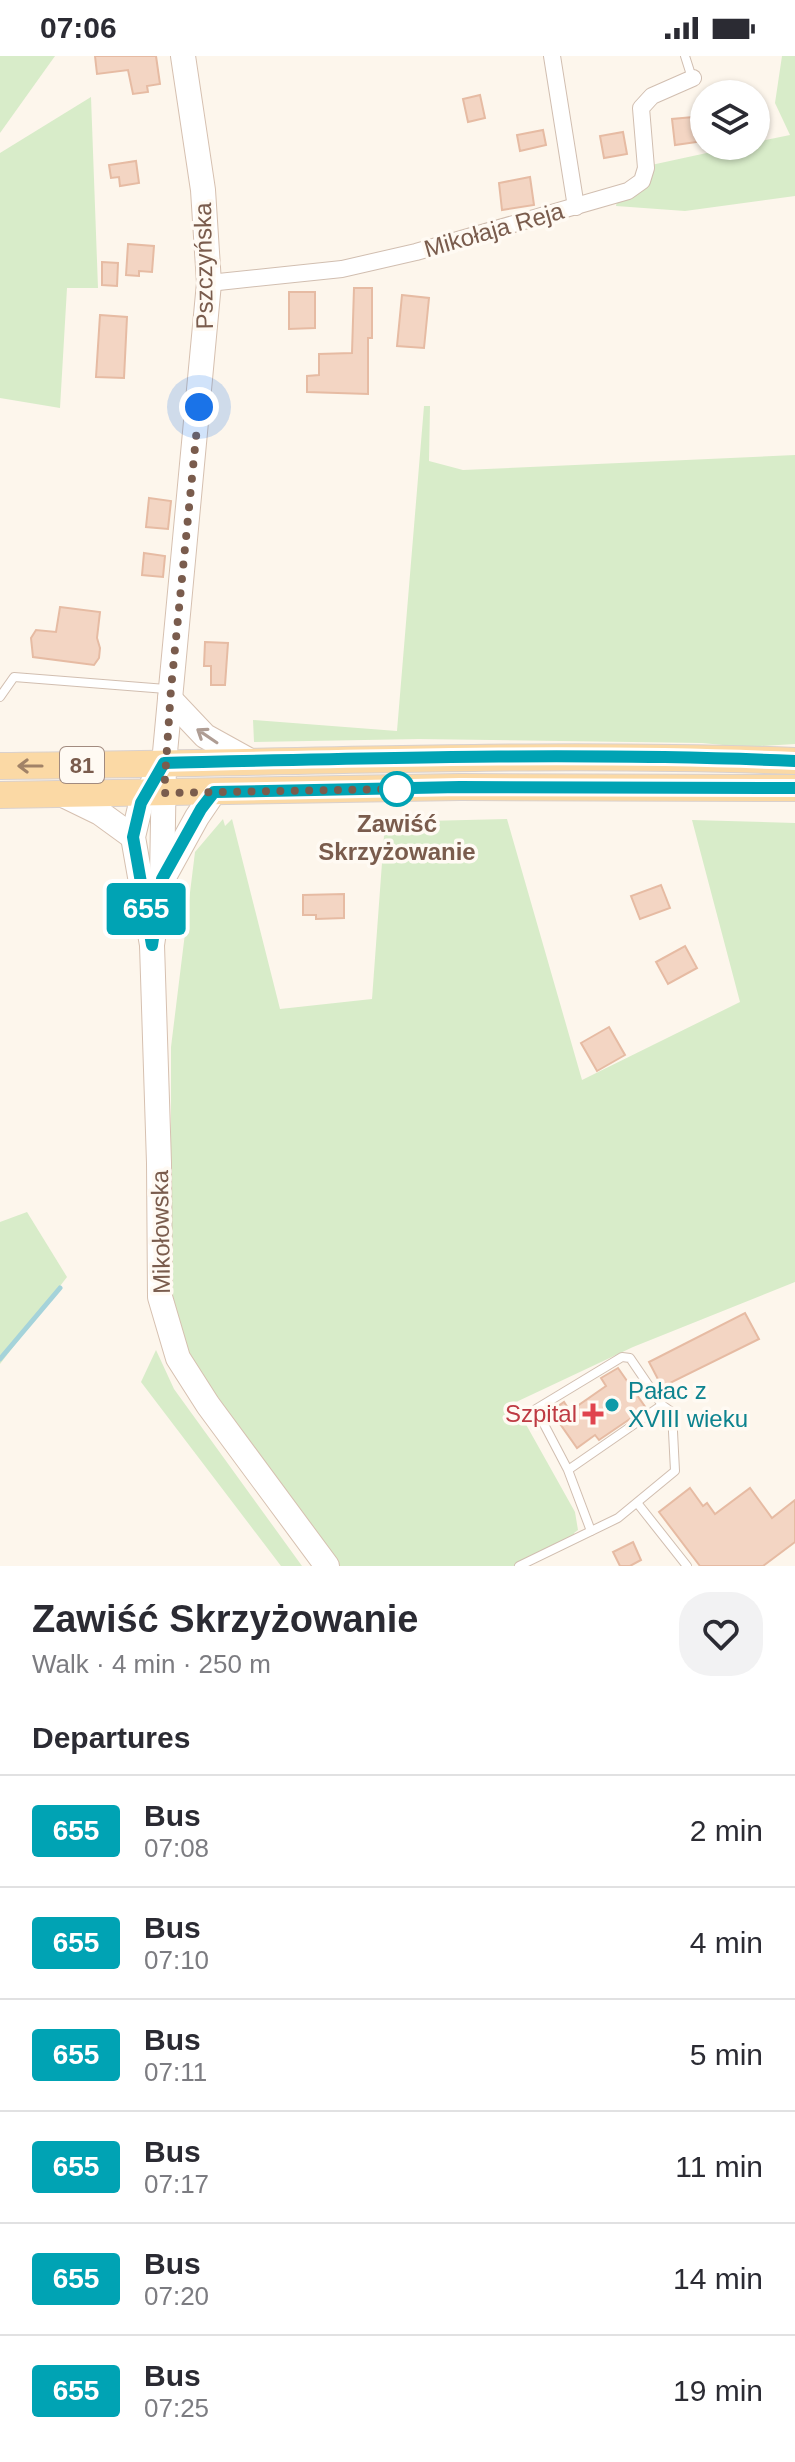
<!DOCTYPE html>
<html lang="en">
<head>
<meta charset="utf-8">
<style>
	:root { --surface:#fff; --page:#f2f2f3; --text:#2b2b33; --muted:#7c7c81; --line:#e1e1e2 }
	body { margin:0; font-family:Arial,sans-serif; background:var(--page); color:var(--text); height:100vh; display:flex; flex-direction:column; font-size:30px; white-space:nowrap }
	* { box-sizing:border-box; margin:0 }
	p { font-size:26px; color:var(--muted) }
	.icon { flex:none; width:44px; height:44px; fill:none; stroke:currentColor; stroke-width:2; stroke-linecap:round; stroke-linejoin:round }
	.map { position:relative; height:1510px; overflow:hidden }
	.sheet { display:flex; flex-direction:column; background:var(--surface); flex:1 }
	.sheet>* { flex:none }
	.badge { padding:0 16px; border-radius:6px; font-size:28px; line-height:52px }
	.fabs { position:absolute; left:690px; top:24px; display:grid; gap:16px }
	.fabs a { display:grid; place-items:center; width:80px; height:80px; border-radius:50%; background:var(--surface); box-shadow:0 2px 6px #0004; font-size:40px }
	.you { position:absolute; width:40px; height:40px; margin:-20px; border:6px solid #fff; border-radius:50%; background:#1a73e8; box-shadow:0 0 0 12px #1a73e833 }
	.map>.badge { position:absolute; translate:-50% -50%; box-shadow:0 0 0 4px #fff }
	h2 { padding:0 32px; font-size:30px; line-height:72px }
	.round { display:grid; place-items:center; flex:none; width:84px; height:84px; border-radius:32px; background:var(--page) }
	.headline { display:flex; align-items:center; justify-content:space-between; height:136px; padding:0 32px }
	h1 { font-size:38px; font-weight:600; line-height:60px }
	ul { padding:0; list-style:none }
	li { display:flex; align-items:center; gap:24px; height:112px; padding:0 32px; border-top:2px solid var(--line) }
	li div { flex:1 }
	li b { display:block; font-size:30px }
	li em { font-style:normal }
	li .badge { min-width:88px; font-weight:700; text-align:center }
	.status { display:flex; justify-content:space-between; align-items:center; height:56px; padding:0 40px; background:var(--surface); direction:ltr }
	.status svg { height:22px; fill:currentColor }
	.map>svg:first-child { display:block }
	.green { fill:#d8ecc9 }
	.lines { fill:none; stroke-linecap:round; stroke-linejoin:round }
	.stream { stroke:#a5d3da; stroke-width:5 }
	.building { fill:#f3d5c3; stroke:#e6bba3; stroke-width:2 }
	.lane-casing { stroke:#d1beb0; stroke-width:10 }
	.street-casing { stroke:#d1beb0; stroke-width:18 }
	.secondary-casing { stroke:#d6c0b0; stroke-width:26 }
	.primary-casing { stroke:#dad1cd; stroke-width:28 }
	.lane { stroke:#fff; stroke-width:8 }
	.street { stroke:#fff; stroke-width:16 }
	.secondary { stroke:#fff; stroke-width:24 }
	.primary { stroke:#fbd9a5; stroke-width:26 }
	.oneway { stroke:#af9d94 }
	.oneway2 { stroke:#a18267 }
	.line-casing { stroke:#fff; stroke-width:18 }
	.line { stroke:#00a3b4; stroke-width:12 }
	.walk { stroke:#7a5c4d; stroke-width:8; stroke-dasharray:0 14.4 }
	.stop-dot { fill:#fff; stroke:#00a3b4; stroke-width:4 }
	.culture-dot { fill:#0f9aa8; stroke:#fffaf3; stroke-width:3 }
	.health-dot { fill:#e0444e; stroke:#fffaf3; stroke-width:3 }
	.labels { text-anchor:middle; stroke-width:7; stroke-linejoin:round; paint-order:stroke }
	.shield { fill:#fffaf3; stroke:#a28b7f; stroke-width:2 }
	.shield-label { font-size:22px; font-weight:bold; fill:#7a5c4d }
	.street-label { font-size:24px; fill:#7a5c4d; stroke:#fffaf3 }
	.stop-label { font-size:24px; font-weight:bold; fill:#7a5c4d; stroke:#fffaf3 }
	.culture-label { font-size:24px; fill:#0d838f; stroke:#fffaf3; text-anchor:start }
	.health-label { font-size:24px; fill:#be3a42; stroke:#fffaf3; text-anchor:end }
</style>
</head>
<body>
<div class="status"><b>07:06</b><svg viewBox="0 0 49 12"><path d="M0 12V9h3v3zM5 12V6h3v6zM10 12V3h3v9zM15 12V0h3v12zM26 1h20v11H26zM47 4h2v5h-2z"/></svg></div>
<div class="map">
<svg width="795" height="1510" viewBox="0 0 795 1510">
	<rect width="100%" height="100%" fill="#fdf6ec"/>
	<g class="green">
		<polygon points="0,0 55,0 0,77"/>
		<polygon points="782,0 795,0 795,140 685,155 616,150 620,130 632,125 642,111 739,90 756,90 756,86 790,79 775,47"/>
		<polygon points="91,41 98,232 67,232 60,352 0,342 0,97"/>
		<polygon points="424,350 430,350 429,405 463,414 795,399 795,688 744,691 702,687 419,683 254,686 253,664 397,675"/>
		<polygon points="223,763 225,770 232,763 280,953 372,943 385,766 507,763 582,1024 740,946 692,764 795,767 795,1226 633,1291 514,1347 575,1456 578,1474 574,1477 579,1486 529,1510 321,1510 187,1307 171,1239 171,991 195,796"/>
		<polygon points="27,1156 67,1221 0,1308 0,1166"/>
		<polygon points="156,1294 174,1333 302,1510 281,1510 141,1326"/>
	</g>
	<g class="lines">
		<polyline class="stream" points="0,1303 60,1232"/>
	</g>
	<g class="building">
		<polygon points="95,0 156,0 160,28 147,30 148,36 133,38 128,14 97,18"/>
		<polygon points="480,39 485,62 468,66 463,43"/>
		<polygon points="704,60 704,85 675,89 672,63"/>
		<polygon points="543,74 546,89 520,95 517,79"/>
		<polygon points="623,76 627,98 604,102 600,80"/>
		<polygon points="136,105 139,127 120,130 119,121 111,122 109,109"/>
		<polygon points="530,121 534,149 502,154 499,127"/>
		<polygon points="128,188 154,190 152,216 139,215 139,220 126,219"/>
		<polygon points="102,206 118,207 117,230 102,229"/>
		<polygon points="354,232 372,232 372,282 368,282 368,338 307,336 307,320 319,319 319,298 352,297"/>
		<polygon points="289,236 315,236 315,272 289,273"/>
		<polygon points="402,239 429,242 424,292 397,290"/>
		<polygon points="100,259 127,261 124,322 96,321"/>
		<polygon points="149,442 171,445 168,473 146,471"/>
		<polygon points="144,497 165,500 163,521 142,519"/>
		<polygon points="60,551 100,556 97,582 100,592 99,602 94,609 33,601 31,582 36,574 56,576"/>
		<polygon points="205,586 228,587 225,629 211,629 211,610 204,610"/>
		<polygon points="661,829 670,852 640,863 631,840"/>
		<polygon points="344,838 344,862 316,863 316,859 303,859 303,839"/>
		<polygon points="685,890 697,912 668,928 656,906"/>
		<polygon points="609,971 625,999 597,1015 581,987"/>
		<polygon points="745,1257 759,1283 662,1331 649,1306"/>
		<polygon points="618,1312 646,1352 599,1384 595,1379 577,1392 551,1355 564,1346 570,1355 606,1330 601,1322"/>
		<polygon points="690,1432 703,1450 707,1447 715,1458 750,1432 772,1462 795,1444 795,1486 763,1510 700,1510 659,1456"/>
		<polygon points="633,1486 641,1504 630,1510 620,1510 613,1496"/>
	</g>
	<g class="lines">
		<defs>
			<g id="lane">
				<polyline points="685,0 692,22"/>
				<polyline points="0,641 14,621 166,633"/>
				<polyline points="568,1414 662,1349 630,1302 622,1301 536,1353 568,1414 591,1475"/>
				<polyline points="638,1448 687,1510"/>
				<polyline points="519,1510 618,1462 675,1415 672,1356 662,1349"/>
			</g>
			<g id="street">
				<polyline points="552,0 576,151"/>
				<polyline points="209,227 342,213 416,196 628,135 642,125 646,112 641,52 652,40 693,22"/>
			</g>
			<g id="secondary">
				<polyline points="170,643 205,680 252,706"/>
				<polyline points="155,723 141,747 133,781 152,889 159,1107 160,1241 178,1302 208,1349 327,1510"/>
				<polyline points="63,739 100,757 133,781"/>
				<polyline points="164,821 197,761 214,736"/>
				<polyline points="152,889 162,823 164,707 209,227 203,134 183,0"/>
			</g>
			<g id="primary">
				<path d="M0,710C265,708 530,695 795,705"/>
				<polyline points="0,739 460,731 795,732"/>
			</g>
		</defs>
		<use href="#lane" class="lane-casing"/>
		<use href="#street" class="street-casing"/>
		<use href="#secondary" class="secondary-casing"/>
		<use href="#primary" class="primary-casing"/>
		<use href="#lane" class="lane"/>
		<use href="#street" class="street"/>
		<use href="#secondary" class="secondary"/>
		<use href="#primary" class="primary"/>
	</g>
	<defs><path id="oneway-shaft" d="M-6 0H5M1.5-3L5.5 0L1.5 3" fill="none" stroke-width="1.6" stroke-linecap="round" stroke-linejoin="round" transform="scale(2)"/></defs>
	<use class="oneway" href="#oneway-shaft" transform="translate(207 680) rotate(-146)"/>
	<use class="oneway2" href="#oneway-shaft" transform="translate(30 710) rotate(180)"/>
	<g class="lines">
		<defs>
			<path id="line" d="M795,705C585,696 374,702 164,707L141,747L133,781L152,889L162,823L201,753L214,736L460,731L795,732"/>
		</defs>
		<use href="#line" class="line-casing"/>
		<use href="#line" class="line"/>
		<polyline class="walk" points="199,351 171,633 164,737 397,733"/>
	</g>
	<circle class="stop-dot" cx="397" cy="733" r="16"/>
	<circle class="culture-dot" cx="612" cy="1349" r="8"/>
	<path class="health-dot" d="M589 1346h8v8h8v8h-8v8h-8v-8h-8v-8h8z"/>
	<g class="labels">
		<rect class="shield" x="60" y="691" width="44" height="36" rx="6"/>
		<g class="shield-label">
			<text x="82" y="717">81</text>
		</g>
		<g class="street-label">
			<text transform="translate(494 174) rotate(-16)" y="8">Mikołaja Reja</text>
			<text transform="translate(204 210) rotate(-91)" y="8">Pszczyńska</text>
			<text transform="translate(161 1176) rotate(-91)" y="8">Mikołowska</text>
		</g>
		<g class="stop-label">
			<text x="397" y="776">Zawiść<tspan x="397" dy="28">Skrzyżowanie</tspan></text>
		</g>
		<g class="culture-label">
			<text x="628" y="1343">Pałac z<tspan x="628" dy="28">XVIII wieku</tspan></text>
		</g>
		<g class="health-label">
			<text x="577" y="1366">Szpital</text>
		</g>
	</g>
</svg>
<div class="fabs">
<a><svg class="icon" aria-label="layers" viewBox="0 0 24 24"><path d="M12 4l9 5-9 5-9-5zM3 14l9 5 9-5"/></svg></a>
</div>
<div class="you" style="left:199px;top:351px"></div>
<b class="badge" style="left:146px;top:853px;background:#00a3b4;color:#fff">655</b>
</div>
<section class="sheet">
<div class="headline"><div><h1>Zawiść Skrzyżowanie</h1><p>Walk · 4 min · 250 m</p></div><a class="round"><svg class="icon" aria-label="heart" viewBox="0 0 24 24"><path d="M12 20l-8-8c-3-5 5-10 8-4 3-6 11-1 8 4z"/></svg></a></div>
<h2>Departures</h2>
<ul>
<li><span class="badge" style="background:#00a3b4;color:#fff">655</span><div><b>Bus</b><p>07:08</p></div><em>2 min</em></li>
<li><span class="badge" style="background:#00a3b4;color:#fff">655</span><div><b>Bus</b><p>07:10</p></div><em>4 min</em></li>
<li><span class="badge" style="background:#00a3b4;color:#fff">655</span><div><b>Bus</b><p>07:11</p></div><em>5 min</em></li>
<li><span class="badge" style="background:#00a3b4;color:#fff">655</span><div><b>Bus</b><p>07:17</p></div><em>11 min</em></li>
<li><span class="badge" style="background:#00a3b4;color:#fff">655</span><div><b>Bus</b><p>07:20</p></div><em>14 min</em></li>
<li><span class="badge" style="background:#00a3b4;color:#fff">655</span><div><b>Bus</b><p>07:25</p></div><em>19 min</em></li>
</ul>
</section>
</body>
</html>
